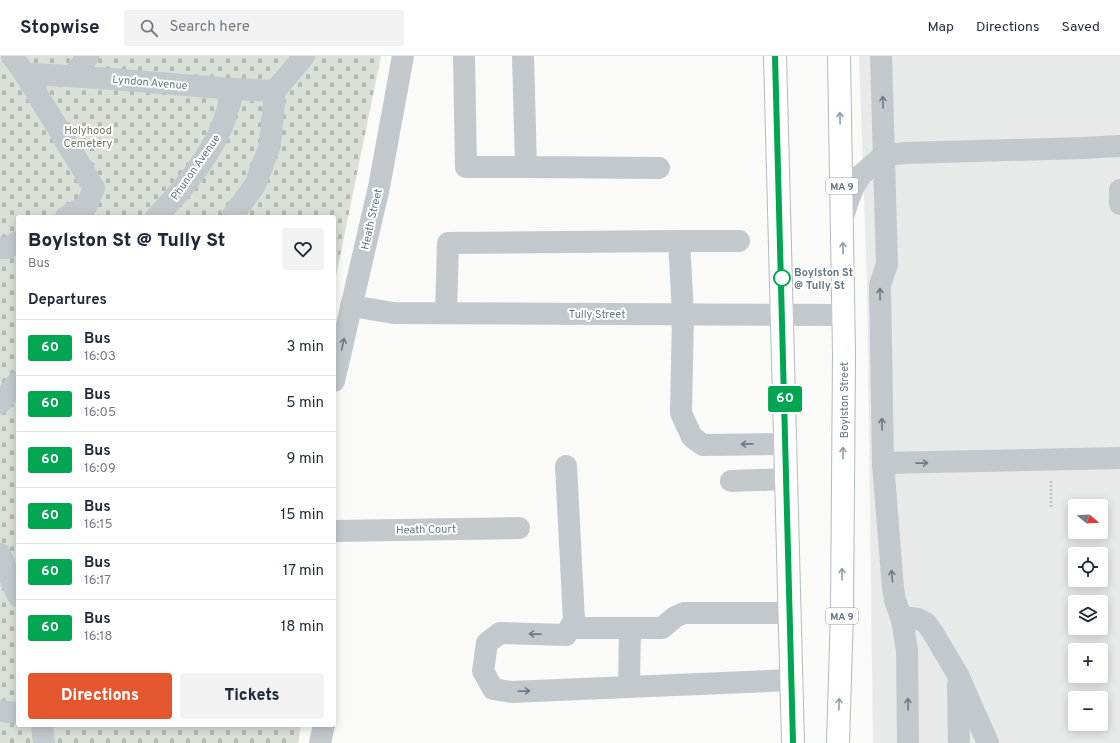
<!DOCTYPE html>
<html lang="en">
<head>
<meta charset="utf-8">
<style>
	:root { --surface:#fff; --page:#f2f2f3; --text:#1f2937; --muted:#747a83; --line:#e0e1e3; --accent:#e4572e }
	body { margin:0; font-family:Overpass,sans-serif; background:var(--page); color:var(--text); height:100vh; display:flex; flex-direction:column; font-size:15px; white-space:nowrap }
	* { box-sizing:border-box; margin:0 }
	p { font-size:13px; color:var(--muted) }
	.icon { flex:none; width:22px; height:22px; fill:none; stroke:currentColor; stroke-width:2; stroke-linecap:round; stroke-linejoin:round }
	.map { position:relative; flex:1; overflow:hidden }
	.side { position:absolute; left:16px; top:159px; width:320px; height:512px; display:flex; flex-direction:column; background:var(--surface); border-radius:4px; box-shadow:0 2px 10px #0003 }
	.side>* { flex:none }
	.badge { padding:0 8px; border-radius:3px; font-size:14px; line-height:26px }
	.needle { width:26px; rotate:108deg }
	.fabs { position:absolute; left:1068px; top:443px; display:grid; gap:8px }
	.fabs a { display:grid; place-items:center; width:40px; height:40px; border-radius:4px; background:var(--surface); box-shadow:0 2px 10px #0003; font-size:20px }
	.map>.badge { position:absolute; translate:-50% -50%; box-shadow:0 0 0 2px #fff }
	h2 { padding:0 12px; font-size:15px; line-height:36px }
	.round { display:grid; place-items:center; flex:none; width:42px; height:42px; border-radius:4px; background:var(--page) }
	.overview { display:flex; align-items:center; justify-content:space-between; height:68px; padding:0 12px }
	h1 { font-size:19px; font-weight:800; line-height:30px }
	.action { display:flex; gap:8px; margin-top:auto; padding:8px 12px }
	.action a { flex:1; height:46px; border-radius:4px; background:var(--accent); color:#fff; font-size:16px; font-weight:800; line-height:46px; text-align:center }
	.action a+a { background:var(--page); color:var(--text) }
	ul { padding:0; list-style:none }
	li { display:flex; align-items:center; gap:12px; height:56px; padding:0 12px; border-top:1px solid var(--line) }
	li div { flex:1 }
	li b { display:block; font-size:15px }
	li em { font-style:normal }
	li .badge { min-width:44px; font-weight:700; text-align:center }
	header { display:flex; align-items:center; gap:24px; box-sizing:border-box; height:56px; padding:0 20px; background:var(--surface); border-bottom:1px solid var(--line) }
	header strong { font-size:19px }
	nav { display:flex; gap:22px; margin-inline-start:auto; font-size:14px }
	.search { width:280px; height:36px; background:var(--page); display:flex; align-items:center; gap:10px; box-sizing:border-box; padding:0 14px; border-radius:4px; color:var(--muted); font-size:15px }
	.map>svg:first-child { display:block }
	.built { fill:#e8e9e9; fill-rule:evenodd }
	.cemetery { fill:url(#cemetery-stones) }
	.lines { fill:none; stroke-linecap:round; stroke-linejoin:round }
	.highway-casing { stroke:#b4b9bd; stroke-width:24 }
	.path { stroke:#bbbfc2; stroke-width:2.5; stroke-dasharray:2 2; stroke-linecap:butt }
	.minor { stroke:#c3c8cc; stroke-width:22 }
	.highway { stroke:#fff; stroke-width:22 }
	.oneway { stroke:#6a7a87 }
	.oneway2 { stroke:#939fa8 }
	.line-casing { stroke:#fff; stroke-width:9 }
	.line { stroke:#00a651; stroke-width:6 }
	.stop-dot { fill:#fff; stroke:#00a651; stroke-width:2 }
	.labels { text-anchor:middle; stroke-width:4; stroke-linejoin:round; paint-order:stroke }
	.shield { fill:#fff; stroke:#939fa8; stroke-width:1 }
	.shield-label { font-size:10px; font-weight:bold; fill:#657683 }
	.street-label { font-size:11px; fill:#657683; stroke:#fff }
	.park-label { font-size:11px; fill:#687a64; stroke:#fff }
	.stop-label { font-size:11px; font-weight:bold; fill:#657683; stroke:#fff; text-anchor:start }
</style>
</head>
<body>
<header>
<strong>Stopwise</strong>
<div class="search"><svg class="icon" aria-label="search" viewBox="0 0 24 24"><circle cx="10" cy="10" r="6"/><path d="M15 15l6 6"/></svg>Search here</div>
<nav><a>Map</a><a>Directions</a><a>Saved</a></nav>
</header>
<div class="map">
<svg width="1120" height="687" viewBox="0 0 1120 687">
	<defs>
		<pattern id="cemetery-stones" width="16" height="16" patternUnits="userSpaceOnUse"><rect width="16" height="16" fill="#dadfd7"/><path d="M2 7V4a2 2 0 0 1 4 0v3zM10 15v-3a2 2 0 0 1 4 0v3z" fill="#b4b9b4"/></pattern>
	</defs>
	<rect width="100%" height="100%" fill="#fafaf8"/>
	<path class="built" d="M859,0H1120V687H873L867,227ZM1075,450H1101V476H1075ZM1075,498H1101V524H1075ZM1075,546H1101V572H1075ZM1075,594H1101V620H1075ZM1075,642H1101V668H1075Z"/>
	<polygon class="cemetery" points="0,0 381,0 334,230 334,161 18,161 18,669 301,669 298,687 0,687"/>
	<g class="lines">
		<defs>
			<g id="highway">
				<polyline points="775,0 793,687"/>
				<polyline points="838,687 842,556 844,299 839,0"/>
			</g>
		</defs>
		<use href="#highway" class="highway-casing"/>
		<polyline class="path" points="1051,425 1051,453"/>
		<g class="minor">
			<polyline points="12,0 25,18 94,132 87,149 66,161"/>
			<polyline points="464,0 466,111 526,111"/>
			<polyline points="523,0 526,111 659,112"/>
			<polyline points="881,0 887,208 880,229 883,407 893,532 895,544 902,564 907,594 908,687"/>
			<path d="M25,18C108,20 191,32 275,35"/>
			<polyline points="73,19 88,0"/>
			<polyline points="1120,134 1120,148"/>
			<path d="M156,161C181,136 205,106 220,75C226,62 229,47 234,34"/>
			<polyline points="232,161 255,129 270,89 275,35 304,0"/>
			<polyline points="843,161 849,142 854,130 861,119 884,99 906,97 1083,92 1120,90"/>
			<polyline points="679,185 739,185"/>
			<polyline points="0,192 7,192 18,186"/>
			<polyline points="351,250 394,257 844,259"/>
			<polyline points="446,257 448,187 679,185 683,258 681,357 692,381 703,389 786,388"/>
			<polyline points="334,325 379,131 403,0"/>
			<polyline points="0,347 18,326"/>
			<polyline points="883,407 1120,402"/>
			<polyline points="566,410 574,564 566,579 500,577 487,587 483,615 493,633 511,636 792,624"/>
			<polyline points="731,425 787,423"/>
			<polyline points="334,475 519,472"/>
			<polyline points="0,498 18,540"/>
			<polyline points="902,564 910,562 918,563 926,567 932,575 958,619 988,687"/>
			<polyline points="570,572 662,572 675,561 684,557 790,557"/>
			<polyline points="958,628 959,687"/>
			<polyline points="629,631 630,572"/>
			<polyline points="0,655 18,657"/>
			<polyline points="42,669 44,687"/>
			<polyline points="320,687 324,669"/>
		</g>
		<use href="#highway" class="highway"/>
	</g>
	<defs><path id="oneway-shaft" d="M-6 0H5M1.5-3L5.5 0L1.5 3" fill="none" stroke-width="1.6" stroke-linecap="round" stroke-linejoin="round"/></defs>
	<g class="oneway">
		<use href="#oneway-shaft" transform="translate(883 46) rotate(-92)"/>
		<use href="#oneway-shaft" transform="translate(880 238) rotate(-91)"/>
		<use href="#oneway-shaft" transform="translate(343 288) rotate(-77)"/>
		<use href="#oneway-shaft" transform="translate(882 368) rotate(-91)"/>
		<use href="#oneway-shaft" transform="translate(747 388) rotate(179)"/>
		<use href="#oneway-shaft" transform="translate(922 407) rotate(-1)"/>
		<use href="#oneway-shaft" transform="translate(892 520) rotate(-95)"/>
		<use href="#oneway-shaft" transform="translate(535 578) rotate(-179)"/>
		<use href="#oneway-shaft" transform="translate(524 635) rotate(-2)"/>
		<use href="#oneway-shaft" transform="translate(908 648) rotate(-91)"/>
	</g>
	<g class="oneway2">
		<use href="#oneway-shaft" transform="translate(840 62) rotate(-91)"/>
		<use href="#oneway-shaft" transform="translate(843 192) rotate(-91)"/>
		<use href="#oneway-shaft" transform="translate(843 397) rotate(-90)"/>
		<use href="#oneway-shaft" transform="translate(842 518) rotate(-90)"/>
		<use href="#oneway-shaft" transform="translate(839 648) rotate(-88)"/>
	</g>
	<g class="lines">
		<defs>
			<polyline id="line" points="775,0 793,687"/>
		</defs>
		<use href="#line" class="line-casing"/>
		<use href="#line" class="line"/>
	</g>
	<circle class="stop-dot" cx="782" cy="222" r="8"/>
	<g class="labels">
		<g class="shield">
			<rect x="826" y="122" width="32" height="16" rx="3"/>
			<rect x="826" y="552" width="32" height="16" rx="3"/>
		</g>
		<g class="shield-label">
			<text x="842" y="134">MA 9</text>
			<text x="842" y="564">MA 9</text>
		</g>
		<g class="street-label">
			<text transform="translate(150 26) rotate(5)" y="4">Lyndon Avenue</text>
			<text transform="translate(195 111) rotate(-55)" y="4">Phunon Avenue</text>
			<text transform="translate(371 163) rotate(-77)" y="4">Heath Street</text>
			<text x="597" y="262">Tully Street</text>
			<text transform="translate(844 344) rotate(-90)" y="4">Boylston Street</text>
			<text transform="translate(426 473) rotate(-1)" y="4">Heath Court</text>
		</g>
		<g class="park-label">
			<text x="88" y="78">Holyhood<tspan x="88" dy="13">Cemetery</tspan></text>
		</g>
		<g class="stop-label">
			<text x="794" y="220">Boylston St<tspan x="794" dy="13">@ Tully St</tspan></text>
		</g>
	</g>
</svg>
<div class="fabs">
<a><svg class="needle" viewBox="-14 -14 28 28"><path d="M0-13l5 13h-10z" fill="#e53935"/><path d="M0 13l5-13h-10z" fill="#747a83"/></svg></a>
<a><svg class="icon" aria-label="locate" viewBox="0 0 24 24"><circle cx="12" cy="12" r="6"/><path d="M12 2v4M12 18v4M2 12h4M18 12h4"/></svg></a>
<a><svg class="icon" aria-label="layers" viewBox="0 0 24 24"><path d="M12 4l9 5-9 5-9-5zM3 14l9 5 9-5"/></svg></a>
<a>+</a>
<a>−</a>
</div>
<b class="badge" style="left:785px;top:343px;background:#00a651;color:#fff">60</b>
<section class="side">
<div class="overview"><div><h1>Boylston St @ Tully St</h1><p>Bus</p></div><a class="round"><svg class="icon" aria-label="heart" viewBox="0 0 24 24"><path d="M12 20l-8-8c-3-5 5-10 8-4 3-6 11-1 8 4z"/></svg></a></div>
<h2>Departures</h2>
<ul>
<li><span class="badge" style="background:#00a651;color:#fff">60</span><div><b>Bus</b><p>16:03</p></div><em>3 min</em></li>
<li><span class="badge" style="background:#00a651;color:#fff">60</span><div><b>Bus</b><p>16:05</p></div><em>5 min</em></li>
<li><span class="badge" style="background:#00a651;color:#fff">60</span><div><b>Bus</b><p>16:09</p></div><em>9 min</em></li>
<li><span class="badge" style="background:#00a651;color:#fff">60</span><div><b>Bus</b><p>16:15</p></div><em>15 min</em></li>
<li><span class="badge" style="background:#00a651;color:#fff">60</span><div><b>Bus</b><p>16:17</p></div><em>17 min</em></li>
<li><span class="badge" style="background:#00a651;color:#fff">60</span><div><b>Bus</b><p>16:18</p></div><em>18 min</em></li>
</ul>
<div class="action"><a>Directions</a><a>Tickets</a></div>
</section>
</div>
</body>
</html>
